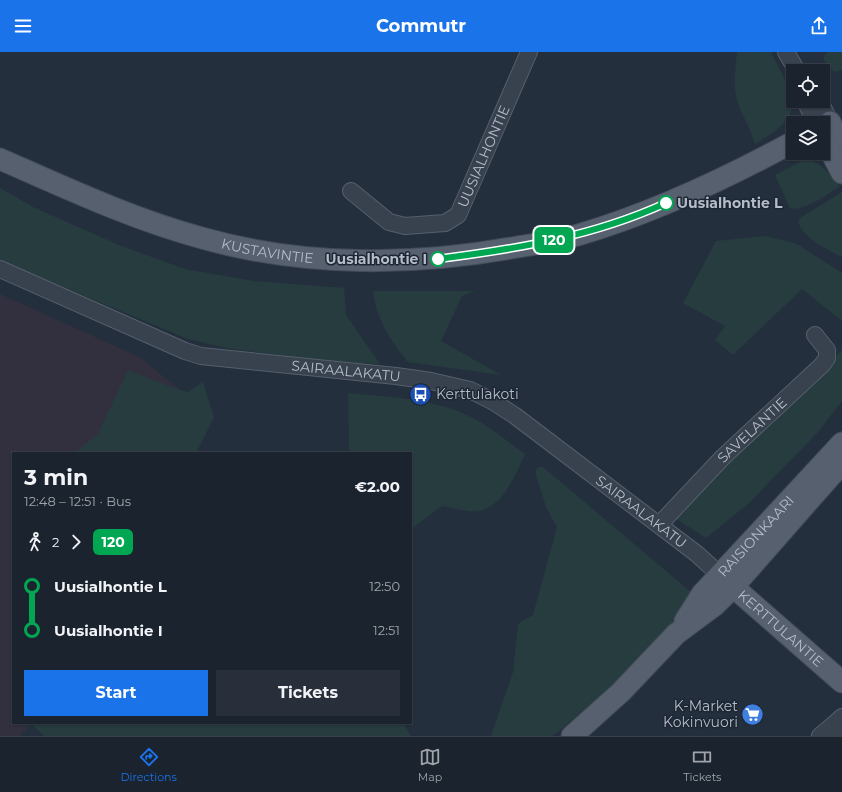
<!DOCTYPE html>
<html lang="en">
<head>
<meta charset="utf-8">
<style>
	:root { --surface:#1b232e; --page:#282f3a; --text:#f1f3f6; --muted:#a0a4aa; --line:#39404a; --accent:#1a73e8 }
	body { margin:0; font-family:Montserrat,sans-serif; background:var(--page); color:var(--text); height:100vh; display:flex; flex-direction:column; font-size:15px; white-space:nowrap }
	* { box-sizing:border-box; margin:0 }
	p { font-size:13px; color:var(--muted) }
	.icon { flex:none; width:22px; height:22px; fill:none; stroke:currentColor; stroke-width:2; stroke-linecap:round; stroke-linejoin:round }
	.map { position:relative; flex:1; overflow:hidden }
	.details { position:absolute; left:12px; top:400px; width:400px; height:272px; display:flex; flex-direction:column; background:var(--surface); border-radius:0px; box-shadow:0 1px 3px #0004,0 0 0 1px var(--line) }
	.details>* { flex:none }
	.badge { padding:0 8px; border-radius:6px; font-size:14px; line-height:26px }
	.tools { position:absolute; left:786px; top:12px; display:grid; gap:8px }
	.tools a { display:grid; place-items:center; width:44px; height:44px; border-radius:0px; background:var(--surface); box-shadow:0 1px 3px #0004,0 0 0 1px var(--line); font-size:20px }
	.map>.badge { position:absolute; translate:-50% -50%; box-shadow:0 0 0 2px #fff }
	.legs { display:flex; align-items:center; gap:6px; height:44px; padding:0 12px; font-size:13px }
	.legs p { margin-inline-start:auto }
	.overview { display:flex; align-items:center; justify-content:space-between; height:68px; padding:0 12px }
	h1 { font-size:22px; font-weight:700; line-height:30px }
	.primary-button { display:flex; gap:8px; margin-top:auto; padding:8px 12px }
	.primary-button a { flex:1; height:46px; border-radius:0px; background:var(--accent); color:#fff; font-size:16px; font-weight:700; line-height:46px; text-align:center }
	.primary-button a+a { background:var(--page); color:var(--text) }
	ul { padding:0 12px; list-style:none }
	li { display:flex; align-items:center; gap:14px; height:44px; font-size:15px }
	li i { display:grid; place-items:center; width:6px; height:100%; margin:0 5px; background:currentColor }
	li i::after { content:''; width:10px; height:10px; margin:-5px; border:3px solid; border-radius:50%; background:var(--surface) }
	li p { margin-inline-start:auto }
	li:first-child i { background:linear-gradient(#0000 50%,currentColor 0) }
	li:last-child i { background:linear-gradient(currentColor 50%,#0000 0) }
	header { display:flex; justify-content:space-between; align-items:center; height:52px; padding:0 12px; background:var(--accent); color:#fff; font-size:18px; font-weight:700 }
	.dock { display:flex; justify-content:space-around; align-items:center; height:56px; border-top:1px solid var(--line); background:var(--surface); font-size:11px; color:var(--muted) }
	.dock a { display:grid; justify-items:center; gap:2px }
	.dock .selected { color:var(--accent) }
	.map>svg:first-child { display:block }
	.medical { fill:#32303f }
	.green { fill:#263c3f }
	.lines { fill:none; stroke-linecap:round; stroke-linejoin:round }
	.minor-casing { stroke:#565f6c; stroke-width:18 }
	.major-casing { stroke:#414a57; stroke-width:23 }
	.minor { stroke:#38414e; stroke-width:16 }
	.major { stroke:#56606e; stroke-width:21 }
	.line-1-casing { stroke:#fff; stroke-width:9 }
	.line-1 { stroke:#00a651; stroke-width:6 }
	.stop-1-dot { fill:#fff; stroke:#00a651; stroke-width:2 }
	.labels { text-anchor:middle; stroke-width:3; stroke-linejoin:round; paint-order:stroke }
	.street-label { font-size:14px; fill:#b4bcc9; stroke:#1d2633 }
	.stop-label { font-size:14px; font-weight:bold; fill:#b4bcc9; stroke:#1d2633; text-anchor:start }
	.poi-label { font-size:14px; fill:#b4bcc9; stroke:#1d2633; text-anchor:start }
</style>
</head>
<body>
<header><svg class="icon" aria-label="menu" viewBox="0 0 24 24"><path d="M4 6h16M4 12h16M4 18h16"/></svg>Commutr<svg class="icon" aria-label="share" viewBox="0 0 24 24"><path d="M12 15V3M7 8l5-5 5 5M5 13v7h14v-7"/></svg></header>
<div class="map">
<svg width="842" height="684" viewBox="0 0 842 684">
	<rect width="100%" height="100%" fill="#242f3e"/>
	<polygon class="medical" points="0,242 139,305 214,365 196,401 13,401 13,671 32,671 19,684 0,684"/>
	<g class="green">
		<path d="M737,0H771C794,47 810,60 755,92C751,79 745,68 740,57C732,38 735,19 737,0Z"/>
		<polygon points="827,0 842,0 842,18 834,20 828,14 823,6"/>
		<path d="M806,107C820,110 832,123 840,135C827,142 804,160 790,156L775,123Z"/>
		<polygon points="0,136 33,155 119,193 185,217 254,229 344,236 346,263 380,312 332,310 226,296 188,287 0,209"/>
		<path d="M842,140V205C829,199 800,184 798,169L803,164Z"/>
		<polygon points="765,184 797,192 842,221 842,269 802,237 733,303 715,288 725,274 683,251 716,189"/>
		<path d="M373,239H475L462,244L441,289L501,323L408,310C391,289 376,267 373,239Z"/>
		<polygon points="842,298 842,349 818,380 748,452 706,486 675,466 761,377"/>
		<polygon points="128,318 174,336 188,340 203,330 214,365 196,401 74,401 98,382"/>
		<path d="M348,341C390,345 434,346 473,366C491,375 508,390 525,402C515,423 505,452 480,459C471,461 452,456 442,454L411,477V401H349Z"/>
		<path d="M538,415H543L691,540C672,589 597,646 557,681L552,684H491L513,620L518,572L533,563L557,475L546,455L535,420Z"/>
		<polygon points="30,671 403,671 411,684 44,684"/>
	</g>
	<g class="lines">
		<defs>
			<g id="minor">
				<polyline points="786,0 797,19"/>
				<polyline points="805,49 816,71"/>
				<polyline points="820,49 830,70"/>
				<path id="s1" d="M351,139L389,170L405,174L445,171L458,163L529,0"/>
				<path id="s2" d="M0,217L185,299L201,304L396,324L431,329L470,338L492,349L514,363L697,502L720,523"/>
				<path id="s3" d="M659,473L723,405L822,313L827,306V298L815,283"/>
				<polyline points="842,665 832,674 842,682"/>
				<polyline points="820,684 832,674"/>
			</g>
			<g id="major">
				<polyline points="830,70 842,96"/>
				<polyline points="823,85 842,121"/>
				<path id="s4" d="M0,107C66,136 132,167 202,186C304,215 414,214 517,195C537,192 559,188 578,183C653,161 725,127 793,90"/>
				<path id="s5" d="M722,525L842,630"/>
				<path id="s6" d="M685,569L702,542L842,391"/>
				<polyline points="572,684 621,640 676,582 715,553 733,535 842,411"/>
			</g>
		</defs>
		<use href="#minor" class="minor-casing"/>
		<use href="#major" class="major-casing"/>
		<use href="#minor" class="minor"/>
		<use href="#major" class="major"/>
	</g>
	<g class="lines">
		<defs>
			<path id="line-1" d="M438,207C517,197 594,184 666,151"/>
		</defs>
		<use href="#line-1" class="line-1-casing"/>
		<use href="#line-1" class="line-1"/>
	</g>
	<defs>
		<symbol id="bus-disc" viewBox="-11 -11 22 22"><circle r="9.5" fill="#1a4fb4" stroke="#1d2633"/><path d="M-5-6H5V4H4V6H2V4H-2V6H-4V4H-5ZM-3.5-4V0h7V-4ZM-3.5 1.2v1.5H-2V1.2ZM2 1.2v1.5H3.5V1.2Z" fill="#fff"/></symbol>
		<symbol id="supermarket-disc" viewBox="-11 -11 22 22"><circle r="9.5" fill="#3f7fe0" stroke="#1d2633"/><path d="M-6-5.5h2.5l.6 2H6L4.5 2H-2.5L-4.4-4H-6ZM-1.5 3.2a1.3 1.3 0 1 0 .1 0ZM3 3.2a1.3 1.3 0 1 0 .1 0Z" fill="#fff"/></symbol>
	</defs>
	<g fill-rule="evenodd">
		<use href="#bus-disc" x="408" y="330" width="25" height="25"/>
		<use href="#supermarket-disc" x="740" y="650" width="25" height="25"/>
	</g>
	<g class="stop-1-dot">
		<circle cx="666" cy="151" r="7"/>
		<circle cx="438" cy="207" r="7"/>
	</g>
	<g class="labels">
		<g class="street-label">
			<text dy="5" stroke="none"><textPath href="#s1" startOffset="185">UUSIALHONTIE</textPath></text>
			<text dy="5" stroke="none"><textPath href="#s4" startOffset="284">KUSTAVINTIE</textPath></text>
			<text dy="5" stroke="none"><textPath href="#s2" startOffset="365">SAIRAALAKATU</textPath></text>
			<text dy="5" stroke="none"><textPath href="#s3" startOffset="133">SAVELANTIE</textPath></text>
			<text dy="5" stroke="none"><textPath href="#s2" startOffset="701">SAIRAALAKATU</textPath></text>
			<text dy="5" stroke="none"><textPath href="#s6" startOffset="111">RAISIONKAARI</textPath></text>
			<text dy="5" stroke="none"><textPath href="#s5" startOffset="78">KERTTULANTIE</textPath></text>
		</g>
		<g class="stop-label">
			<text x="677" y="156">Uusialhontie L</text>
			<text x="427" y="212" text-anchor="end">Uusialhontie I</text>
		</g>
		<g class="poi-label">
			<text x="436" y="347">Kerttulakoti</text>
			<text x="738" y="659" text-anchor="end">K-Market<tspan x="738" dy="16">Kokinvuori</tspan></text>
		</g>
	</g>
</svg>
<div class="tools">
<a><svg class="icon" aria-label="locate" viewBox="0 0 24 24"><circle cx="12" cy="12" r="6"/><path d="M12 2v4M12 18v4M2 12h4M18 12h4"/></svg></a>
<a><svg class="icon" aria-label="layers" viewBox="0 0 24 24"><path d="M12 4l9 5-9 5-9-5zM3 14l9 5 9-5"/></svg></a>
</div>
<b class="badge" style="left:554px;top:188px;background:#00a651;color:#fff">120</b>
<section class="details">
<div class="overview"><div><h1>3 min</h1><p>12:48 – 12:51 · Bus</p></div><b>€2.00</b></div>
<div class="legs"><svg class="icon" aria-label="walk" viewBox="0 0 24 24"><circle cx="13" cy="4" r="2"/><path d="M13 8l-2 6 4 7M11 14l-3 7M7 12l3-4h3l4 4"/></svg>2<svg class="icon" aria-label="forward" viewBox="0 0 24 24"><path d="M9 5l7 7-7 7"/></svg><b class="badge" style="background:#00a651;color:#fff">120</b></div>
<ul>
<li><i style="color:#00a651"></i><b>Uusialhontie L</b><p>12:50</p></li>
<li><i style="color:#00a651"></i><b>Uusialhontie I</b><p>12:51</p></li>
</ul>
<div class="primary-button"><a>Start</a><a>Tickets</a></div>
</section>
</div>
<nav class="dock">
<a class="selected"><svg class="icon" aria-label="directions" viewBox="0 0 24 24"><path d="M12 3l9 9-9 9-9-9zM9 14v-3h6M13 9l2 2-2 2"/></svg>Directions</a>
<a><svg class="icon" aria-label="map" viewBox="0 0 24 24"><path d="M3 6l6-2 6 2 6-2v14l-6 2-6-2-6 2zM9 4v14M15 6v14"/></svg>Map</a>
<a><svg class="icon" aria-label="tickets" viewBox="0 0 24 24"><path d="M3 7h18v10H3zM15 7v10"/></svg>Tickets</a>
</nav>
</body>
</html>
